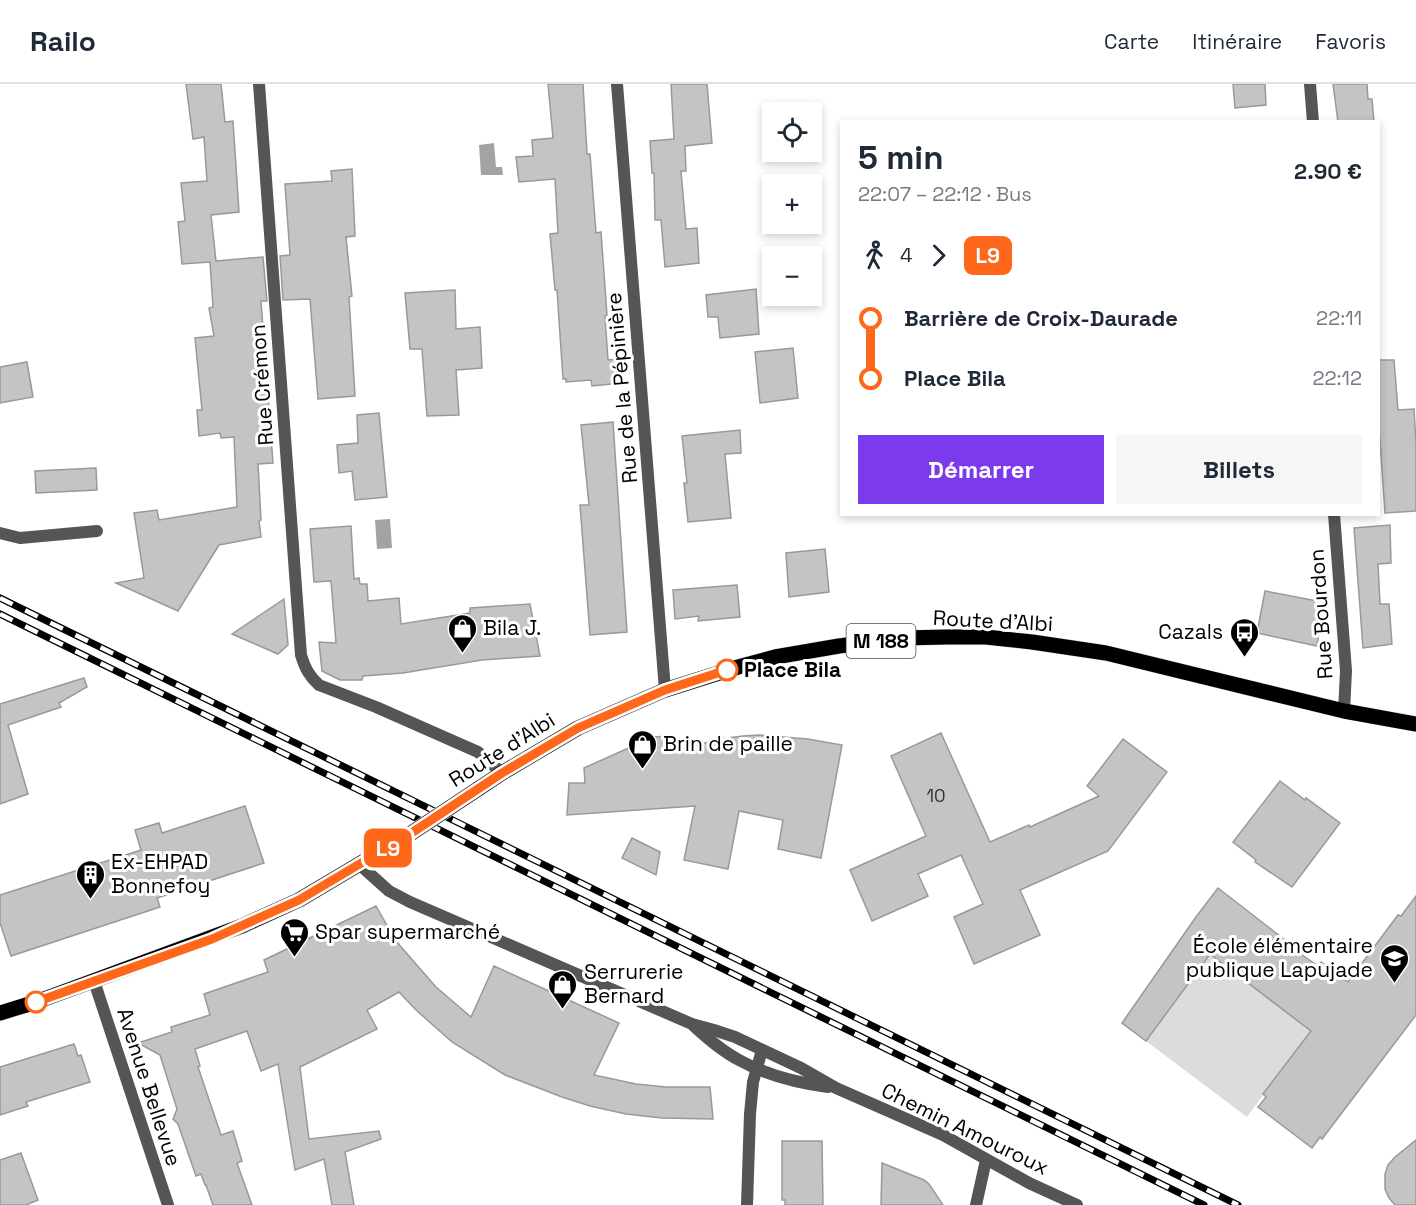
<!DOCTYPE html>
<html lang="fr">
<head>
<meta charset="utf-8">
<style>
	:root { --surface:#fff; --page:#f6f6f7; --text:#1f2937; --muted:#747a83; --line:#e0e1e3; --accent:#7c3aed }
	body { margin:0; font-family:"Space Grotesk",sans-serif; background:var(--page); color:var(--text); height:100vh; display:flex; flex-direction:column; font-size:22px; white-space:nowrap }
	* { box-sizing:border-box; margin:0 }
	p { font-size:20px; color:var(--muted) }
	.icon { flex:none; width:33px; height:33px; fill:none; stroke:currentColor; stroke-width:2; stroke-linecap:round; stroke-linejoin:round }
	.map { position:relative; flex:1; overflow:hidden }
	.drawer { position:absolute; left:840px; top:36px; width:540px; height:396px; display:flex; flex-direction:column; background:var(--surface); border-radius:0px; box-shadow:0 3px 9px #0003 }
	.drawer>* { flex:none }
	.badge { padding:0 12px; border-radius:9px; font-size:21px; line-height:39px }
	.controls { position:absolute; left:762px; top:18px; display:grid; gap:12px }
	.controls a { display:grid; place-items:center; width:60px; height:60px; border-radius:0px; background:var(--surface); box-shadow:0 3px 9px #0003; font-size:30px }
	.map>.badge { position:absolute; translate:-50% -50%; box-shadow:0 0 0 3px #fff }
	.legs { display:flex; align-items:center; gap:9px; height:66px; padding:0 18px; font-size:20px }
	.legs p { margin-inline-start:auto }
	.head { display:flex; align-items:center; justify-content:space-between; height:102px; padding:0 18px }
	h1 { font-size:33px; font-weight:600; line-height:45px }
	.primary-button { display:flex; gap:12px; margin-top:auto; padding:12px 18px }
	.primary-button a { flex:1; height:69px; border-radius:0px; background:var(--accent); color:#fff; font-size:24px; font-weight:600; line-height:69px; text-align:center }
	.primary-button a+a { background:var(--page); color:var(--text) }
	ul { padding:0 18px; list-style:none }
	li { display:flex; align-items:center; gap:21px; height:60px; font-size:22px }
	li i { display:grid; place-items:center; width:9px; height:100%; margin:0 8px; background:currentColor }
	li i::after { content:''; width:15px; height:15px; margin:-8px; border:4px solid; border-radius:50%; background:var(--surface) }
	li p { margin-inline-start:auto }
	li:first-child i { background:linear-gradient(#0000 50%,currentColor 0) }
	li:last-child i { background:linear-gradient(currentColor 50%,#0000 0) }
	header { display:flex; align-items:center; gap:36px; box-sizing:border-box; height:84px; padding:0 30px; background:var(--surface); border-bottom:2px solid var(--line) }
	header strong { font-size:28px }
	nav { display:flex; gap:33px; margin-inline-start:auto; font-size:21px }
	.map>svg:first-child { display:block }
	.green { fill:#dcdcdc }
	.water { fill:#a3a3a3 }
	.building { fill:#c4c4c4; stroke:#999; stroke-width:1.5 }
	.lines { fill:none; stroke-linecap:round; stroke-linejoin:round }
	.primary-casing { stroke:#dbdbdb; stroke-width:16 }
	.minor { stroke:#555; stroke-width:12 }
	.primary { stroke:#000; stroke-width:15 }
	.rail-casing { stroke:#000; stroke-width:7 }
	.rail { stroke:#fff; stroke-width:4.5; stroke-dasharray:14; stroke-linecap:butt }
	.primary-bridge-casing { stroke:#dbdbdb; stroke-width:16; stroke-linecap:butt }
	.primary-bridge { stroke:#000; stroke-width:15 }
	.line-1-casing { stroke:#fff; stroke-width:14 }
	.line-1 { stroke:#ff671b; stroke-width:9 }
	.stop-1-dot { fill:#fff; stroke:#ff671b; stroke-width:3 }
	.labels { text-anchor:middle; stroke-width:6; stroke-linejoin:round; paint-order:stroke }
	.number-label { font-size:18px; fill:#313131 }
	.shield { fill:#fff; stroke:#4c4c4c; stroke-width:1.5 }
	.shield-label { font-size:20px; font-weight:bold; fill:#000 }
	.street-label { font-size:21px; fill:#000; stroke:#fff }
	.poi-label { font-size:21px; fill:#000; stroke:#fff; text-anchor:start }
	.stop-label { font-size:21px; font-weight:bold; fill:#000; stroke:#fff; text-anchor:start }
</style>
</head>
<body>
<header>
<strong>Railo</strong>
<nav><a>Carte</a><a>Itinéraire</a><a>Favoris</a></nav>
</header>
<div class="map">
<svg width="1416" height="1121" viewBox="0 0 1416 1121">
	<rect width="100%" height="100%" fill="#fff"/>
	<polygon class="green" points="1196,832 1324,929 1247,1033 1122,939"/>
	<g class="water">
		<polygon points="494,59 496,83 502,83 503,91 481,91 479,61"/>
		<polygon points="390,435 392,464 377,465 375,436"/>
	</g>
	<g class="building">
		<polygon points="186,0 221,0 225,38 233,37 239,128 211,131 216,177 263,173 267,217 261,217 273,379 258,380 261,436 259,437 261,453 219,461 178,527 116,499 144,494 134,429 157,426 159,436 237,423 234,353 221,354 220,349 199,352 197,326 202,326 195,254 214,252 209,224 213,223 210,178 182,180 178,138 185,137 181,99 207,97 204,53 193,55"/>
		<polygon points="548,0 583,0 587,70 590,70 596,149 601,148 607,231 605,232 608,276 619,275 621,299 592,302 591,296 566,298 566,295 563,295 557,206 555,206 550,150 558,149 555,95 519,98 516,73 533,72 532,56 553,54"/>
		<polygon points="671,0 707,0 712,59 685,62 686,87 681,87 686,145 697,144 699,179 665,183 661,136 655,136 654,89 652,89 650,57 674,55"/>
		<polygon points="1233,0 1265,0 1266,21 1235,24"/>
		<polygon points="1333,0 1367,0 1368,15 1372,15 1374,38 1338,38"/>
		<polygon points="352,85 355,152 346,153 352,212 349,213 355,312 318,315 310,215 283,216 280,172 290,171 285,100 332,97 331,87"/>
		<polygon points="756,205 759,250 720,254 718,233 708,233 706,211"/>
		<polygon points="455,206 456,245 480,243 482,284 456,286 459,331 427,332 422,265 410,265 405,209"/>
		<polygon points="793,264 798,314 760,319 755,268"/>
		<polygon points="1378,276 1394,276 1398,326 1414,325 1416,359 1416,427 1385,429 1378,328"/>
		<polygon points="27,278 33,313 0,319 0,283"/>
		<polygon points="379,329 387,413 355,416 352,387 339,389 337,361 358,359 357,331"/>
		<polygon points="613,338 627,548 590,551 580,421 589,421 581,341"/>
		<polygon points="740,346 741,369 725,370 731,434 688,438 684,399 687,399 682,352"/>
		<polygon points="96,384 97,406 36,409 35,387"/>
		<polygon points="1390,441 1391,479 1378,480 1380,520 1389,520 1392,560 1363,564 1354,444"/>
		<polygon points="351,442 354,495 359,494 360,500 367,500 368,517 399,514 401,540 470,529 470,524 530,520 540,572 482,576 403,589 363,592 362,596 340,596 322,587 319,558 336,559 331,497 314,498 310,445"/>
		<polygon points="825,465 829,508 789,513 786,469"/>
		<polygon points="737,501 740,533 698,537 699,532 675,535 673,506"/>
		<polygon points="1265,507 1323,518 1317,562 1257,549"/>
		<polygon points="284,515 288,561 278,570 232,550"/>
		<polygon points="84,594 87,603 59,619 61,623 8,641 28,710 0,720 0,620"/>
		<polygon points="941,649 990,758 1029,741 1030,743 1099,712 1087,702 1123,655 1167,688 1108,767 1020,806 1040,851 974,880 954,833 983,820 961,771 918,790 928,812 872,837 850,786 926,752 891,672"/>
		<polygon points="759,651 808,655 842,661 821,774 778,765 783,736 739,727 728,785 684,776 695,722 567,731 569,699 585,699 584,684 653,653 669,652 677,667 719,655 743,652"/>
		<polygon points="1280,697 1305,716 1306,714 1340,739 1292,803 1255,778 1256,776 1233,758"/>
		<polygon points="245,722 264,779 157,814 160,823 11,872 0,839 0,811 141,766 135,746 159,739 162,749"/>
		<polygon points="632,754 660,768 656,791 622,774"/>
		<polygon points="1218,804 1285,856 1284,858 1318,882 1321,878 1348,898 1398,831 1401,832 1416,812 1416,931 1322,1055 1320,1053 1312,1064 1258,1023 1266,1013 1263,1010 1311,947 1210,870 1146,957 1122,939 1196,833"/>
		<polygon points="376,822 396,857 409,872 436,903 471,933 494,882 619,939 594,991 636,1000 666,1003 710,1003 713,1035 662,1034 626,1030 590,1022 562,1013 505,991 452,958 416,926 399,908 367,926 377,945 300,983 309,1055 379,1047 381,1055 345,1068 354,1121 332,1121 324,1075 295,1086 278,980 261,987 247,947 195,965 200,982 198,983 221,1051 233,1047 242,1077 237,1079 252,1121 213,1121 206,1101 205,1101 201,1090 196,1092 178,1040 173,1035 177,1025 160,971 138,959 172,948 171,943 210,931 204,910 268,888 264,876"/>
		<polygon points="74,960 78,972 81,971 90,998 26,1018 28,1022 0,1031 0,983"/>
		<polygon points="1416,1056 1416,1121 1395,1121 1389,1114 1385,1105 1385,1090 1388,1081 1395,1073"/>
		<polygon points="782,1057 822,1057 823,1121 785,1121 785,1116 782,1116"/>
		<polygon points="21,1069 38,1116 26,1121 0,1121 0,1076"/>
		<polygon points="882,1079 924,1096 929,1100 943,1121 881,1121"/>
	</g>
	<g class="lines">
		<defs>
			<g id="primary">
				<polyline points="478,705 502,689 578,644 665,606 738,583 775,573 839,562 902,554 947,553 986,553 1032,558 1106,569 1344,627 1416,640"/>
				<polyline points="0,929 36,918 242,842 299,816 410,750"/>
			</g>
		</defs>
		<use href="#primary" class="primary-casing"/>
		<g class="minor">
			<path d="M259,0L301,571C305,584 309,592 319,601L376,623L478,668L502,689"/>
			<polyline points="617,0 665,606"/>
			<polyline points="1310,0 1313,38"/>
			<polyline points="1334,430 1346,587 1344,627"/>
			<polyline points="0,449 20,454 97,447"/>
			<polyline points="360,781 389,807 410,818 692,940 714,946 735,953 801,984 836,1004 943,1051 1029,1099 1077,1121"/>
			<polyline points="94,897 168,1121"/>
			<path d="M694,942C708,955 722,967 739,976C766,991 798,999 828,1003"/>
			<polyline points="747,1121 750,1030 753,998 762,966"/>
			<polyline points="976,1121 986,1076"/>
		</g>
		<use href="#primary" class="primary"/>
		<defs>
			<g id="rail">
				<polyline points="0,514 1238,1121"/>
				<polyline points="0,530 1204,1121"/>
			</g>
		</defs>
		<use href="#rail" class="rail-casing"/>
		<use href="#rail" class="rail"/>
		<defs>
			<polyline id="primary-bridge" points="410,750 478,705"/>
		</defs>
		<use href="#primary-bridge" class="primary-bridge-casing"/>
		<use href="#primary-bridge" class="primary-bridge"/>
	</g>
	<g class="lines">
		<defs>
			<polyline id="line-1" points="36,918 212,855 299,816 410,750 502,689 578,644 665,606 727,586"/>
		</defs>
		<use href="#line-1" class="line-1-casing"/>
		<use href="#line-1" class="line-1"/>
	</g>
	<defs>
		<symbol id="shop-pin" viewBox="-11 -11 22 30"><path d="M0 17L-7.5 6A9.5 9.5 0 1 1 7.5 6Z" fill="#000" stroke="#fff"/><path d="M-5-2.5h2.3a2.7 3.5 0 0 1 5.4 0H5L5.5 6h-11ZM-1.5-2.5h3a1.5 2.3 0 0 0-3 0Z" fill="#fff"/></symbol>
		<symbol id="bus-pin" viewBox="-11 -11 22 30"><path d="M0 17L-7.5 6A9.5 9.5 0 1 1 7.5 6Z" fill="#000" stroke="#fff"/><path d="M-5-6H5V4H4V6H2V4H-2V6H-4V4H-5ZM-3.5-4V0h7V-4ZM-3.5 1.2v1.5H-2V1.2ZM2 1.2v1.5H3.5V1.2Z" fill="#fff"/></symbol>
		<symbol id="building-pin" viewBox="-11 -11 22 30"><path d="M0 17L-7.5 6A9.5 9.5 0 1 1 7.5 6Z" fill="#000" stroke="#fff"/><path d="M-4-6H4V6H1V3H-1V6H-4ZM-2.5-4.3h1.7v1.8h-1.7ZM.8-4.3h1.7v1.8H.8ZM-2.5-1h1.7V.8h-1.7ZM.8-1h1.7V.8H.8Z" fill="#fff"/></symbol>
		<symbol id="supermarket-pin" viewBox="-11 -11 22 30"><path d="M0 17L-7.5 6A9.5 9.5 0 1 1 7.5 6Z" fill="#000" stroke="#fff"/><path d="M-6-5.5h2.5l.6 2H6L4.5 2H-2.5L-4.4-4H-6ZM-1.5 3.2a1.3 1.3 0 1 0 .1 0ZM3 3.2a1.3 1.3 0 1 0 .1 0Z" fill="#fff"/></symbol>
		<symbol id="school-pin" viewBox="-11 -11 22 30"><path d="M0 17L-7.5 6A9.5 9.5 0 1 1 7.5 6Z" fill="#000" stroke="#fff"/><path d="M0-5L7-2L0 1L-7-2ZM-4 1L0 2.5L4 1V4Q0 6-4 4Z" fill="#fff"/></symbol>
	</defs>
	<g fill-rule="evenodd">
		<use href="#shop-pin" x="446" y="528" width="33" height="45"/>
		<use href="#bus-pin" x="1228" y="532" width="33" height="45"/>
		<use href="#shop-pin" x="626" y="644" width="33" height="45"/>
		<use href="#building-pin" x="74" y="774" width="33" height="45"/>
		<use href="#supermarket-pin" x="278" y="832" width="33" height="45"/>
		<use href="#school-pin" x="1378" y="858" width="33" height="45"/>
		<use href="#shop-pin" x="546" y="884" width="33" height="45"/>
	</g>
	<g class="stop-1-dot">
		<circle cx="727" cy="586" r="10"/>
		<circle cx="36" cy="918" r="10"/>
	</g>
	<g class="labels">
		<g class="number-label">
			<text x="936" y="718">10</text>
		</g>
		<rect class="shield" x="846.5" y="540" width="69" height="34" rx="4.5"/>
		<g class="shield-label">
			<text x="881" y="564">M 188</text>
		</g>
		<g class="street-label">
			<text transform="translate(262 301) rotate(-94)" y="7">Rue Crémon</text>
			<text transform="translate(622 304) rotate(-95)" y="7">Rue de la Pépinière</text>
			<text transform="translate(1321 530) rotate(-94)" y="7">Rue Bourdon</text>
			<text transform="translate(993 537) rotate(3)" y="7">Route d'Albi</text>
			<text transform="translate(502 666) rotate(-32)" y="7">Route d'Albi</text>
			<text transform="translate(149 1003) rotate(72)" y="7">Avenue Bellevue</text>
			<text transform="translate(965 1045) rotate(26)" y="7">Chemin Amouroux</text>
		</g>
		<g class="poi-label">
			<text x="483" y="551">Bila J.</text>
			<text x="1223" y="555" text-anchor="end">Cazals</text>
			<text x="663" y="667">Brin de paille</text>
			<text x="111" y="785">Ex-EHPAD<tspan x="111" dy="24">Bonnefoy</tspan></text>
			<text x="315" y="855">Spar supermarché</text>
			<text x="1373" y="869" text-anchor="end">École élémentaire<tspan x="1373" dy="24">publique Lapujade</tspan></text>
			<text x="584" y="895">Serrurerie<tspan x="584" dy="24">Bernard</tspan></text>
		</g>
		<g class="stop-label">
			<text x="744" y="593">Place Bila</text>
		</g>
	</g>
</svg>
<div class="controls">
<a><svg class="icon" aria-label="locate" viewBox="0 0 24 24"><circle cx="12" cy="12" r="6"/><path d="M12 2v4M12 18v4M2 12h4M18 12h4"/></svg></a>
<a>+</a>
<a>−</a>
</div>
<b class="badge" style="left:388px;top:764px;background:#ff671b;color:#fff">L9</b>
<section class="drawer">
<div class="head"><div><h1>5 min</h1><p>22:07 – 22:12 · Bus</p></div><b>2.90 €</b></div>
<div class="legs"><svg class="icon" aria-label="walk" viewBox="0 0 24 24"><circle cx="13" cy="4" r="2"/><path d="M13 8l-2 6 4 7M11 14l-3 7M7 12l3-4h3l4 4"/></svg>4<svg class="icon" aria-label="forward" viewBox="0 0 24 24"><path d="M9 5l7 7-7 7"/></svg><b class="badge" style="background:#ff671b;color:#fff">L9</b></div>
<ul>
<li><i style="color:#ff671b"></i><b>Barrière de Croix-Daurade</b><p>22:11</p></li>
<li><i style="color:#ff671b"></i><b>Place Bila</b><p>22:12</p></li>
</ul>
<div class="primary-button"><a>Démarrer</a><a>Billets</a></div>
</section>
</div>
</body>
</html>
